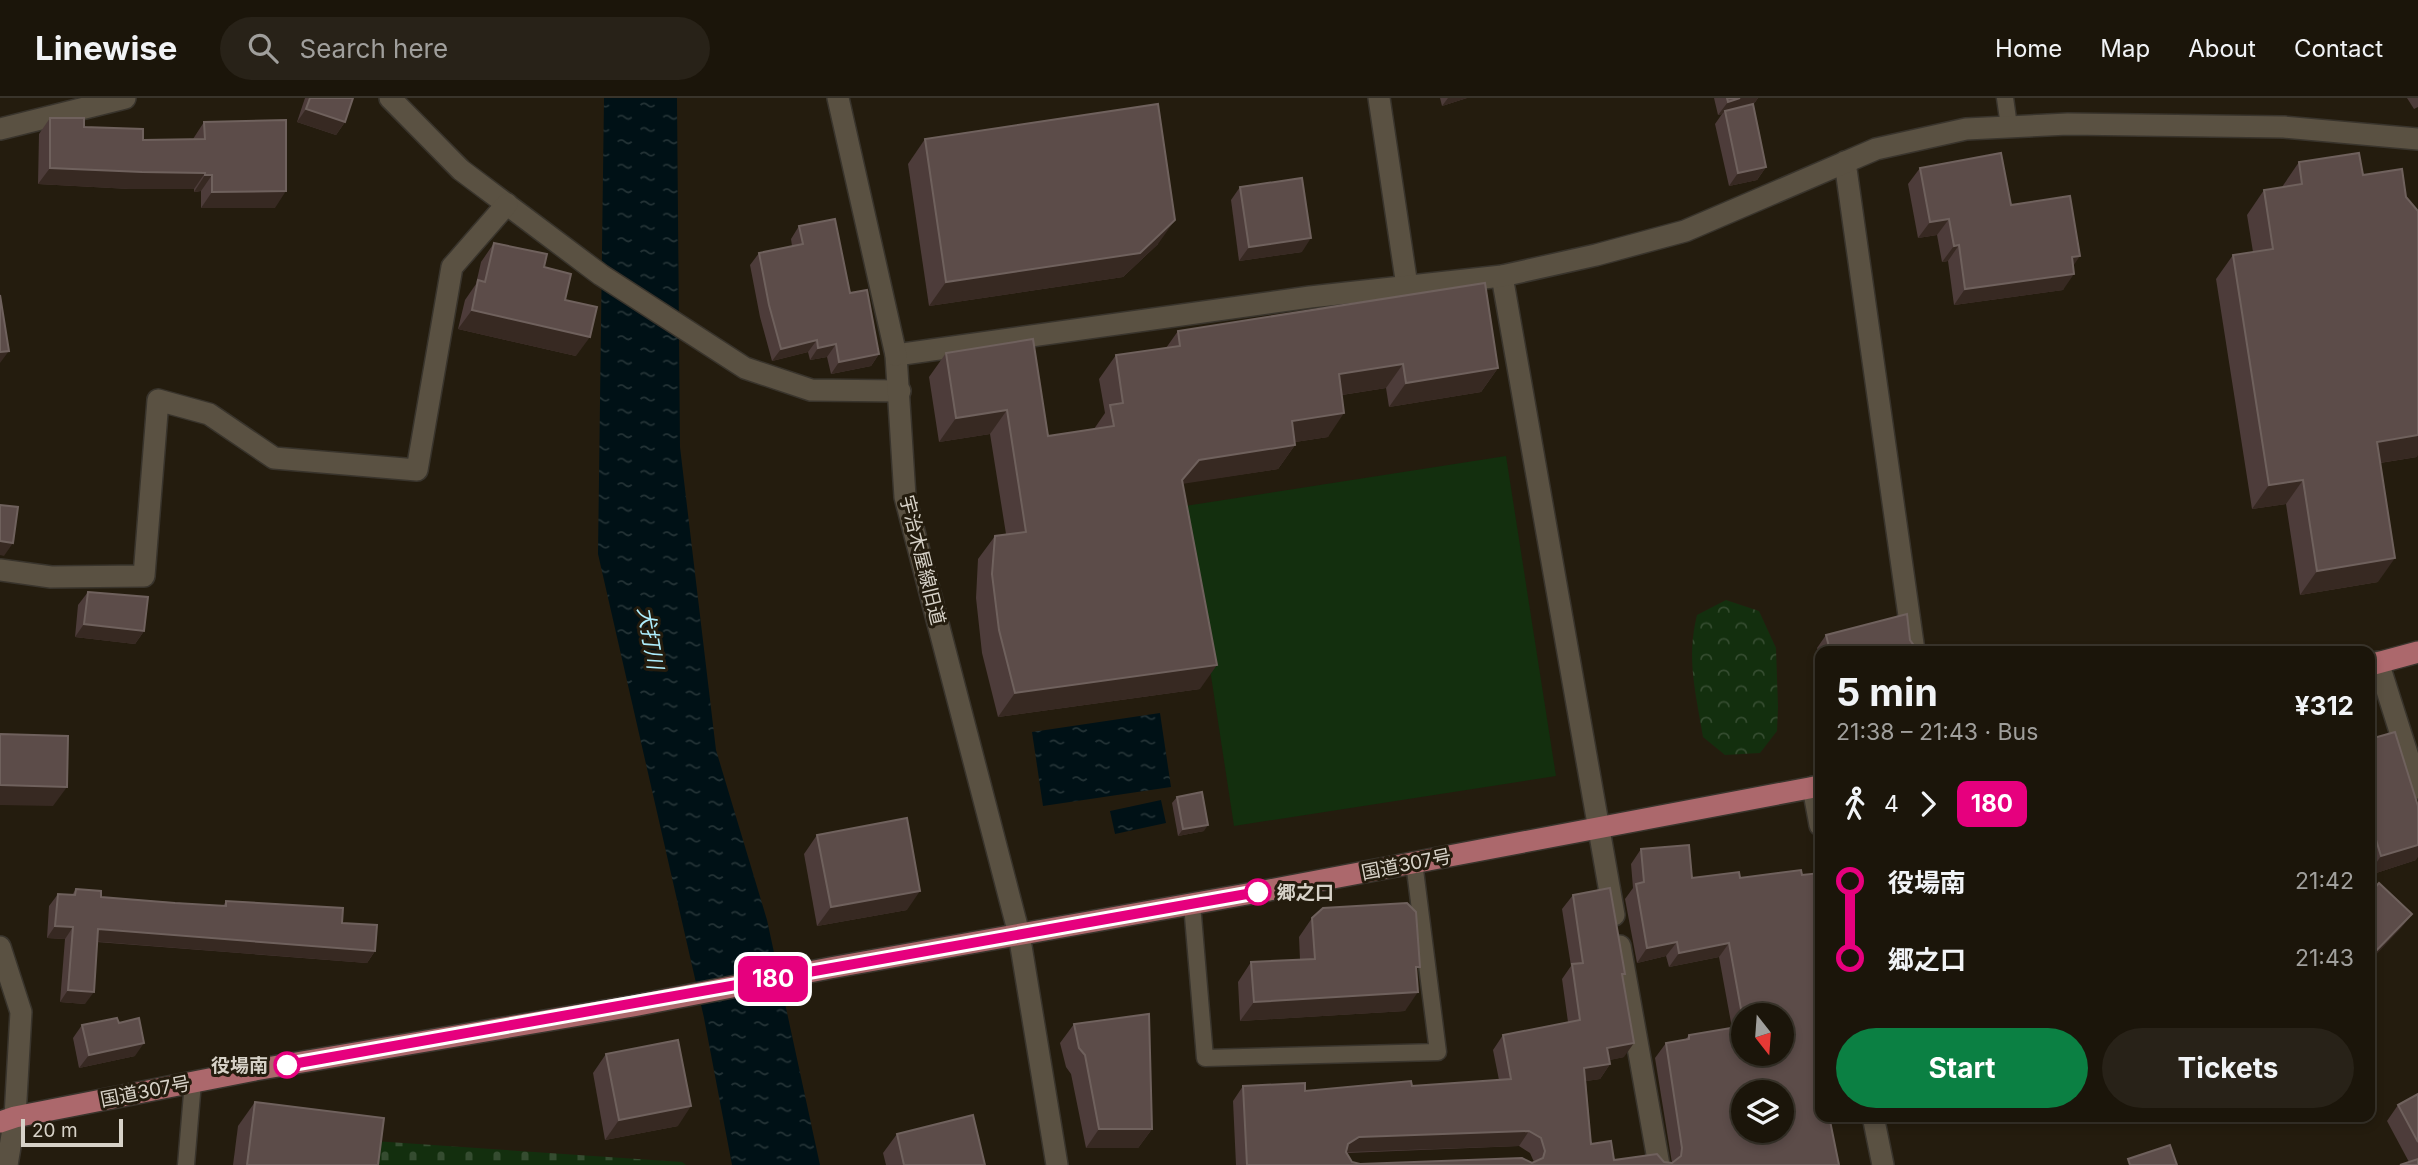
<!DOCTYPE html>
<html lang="en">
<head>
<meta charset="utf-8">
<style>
	:root { --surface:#1b150a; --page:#282218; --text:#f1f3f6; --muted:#a09f9c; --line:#39342b; --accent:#0b8043 }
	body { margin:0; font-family:Inter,"Noto Sans JP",sans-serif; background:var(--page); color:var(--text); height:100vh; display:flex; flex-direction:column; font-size:26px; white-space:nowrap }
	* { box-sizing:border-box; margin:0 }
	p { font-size:23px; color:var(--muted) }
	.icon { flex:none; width:38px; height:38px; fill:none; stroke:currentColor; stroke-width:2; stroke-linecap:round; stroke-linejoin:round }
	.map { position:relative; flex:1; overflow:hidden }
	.sheet { position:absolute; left:1815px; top:548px; width:560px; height:476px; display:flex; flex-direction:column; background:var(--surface); border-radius:14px; box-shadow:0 4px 10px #0003,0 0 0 2px var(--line) }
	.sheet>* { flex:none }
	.badge { padding:0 14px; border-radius:10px; font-size:24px; line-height:46px }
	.needle { width:46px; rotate:163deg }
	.fabs { position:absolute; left:1731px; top:905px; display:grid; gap:14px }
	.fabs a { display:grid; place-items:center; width:63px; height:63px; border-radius:50%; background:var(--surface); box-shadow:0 4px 10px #0003,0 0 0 2px var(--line); font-size:35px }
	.scale { position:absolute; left:21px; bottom:18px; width:102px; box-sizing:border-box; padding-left:7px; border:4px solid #d7d2c8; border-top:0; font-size:19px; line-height:24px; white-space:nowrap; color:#d7d2c8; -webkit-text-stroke:5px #241c0e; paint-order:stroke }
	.map>.badge { position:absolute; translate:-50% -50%; box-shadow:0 0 0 4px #fff }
	.legs { display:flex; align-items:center; gap:10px; height:77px; padding:0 21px; font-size:23px }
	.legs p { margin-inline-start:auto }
	.summary { display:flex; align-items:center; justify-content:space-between; height:119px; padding:0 21px }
	h1 { font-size:38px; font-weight:700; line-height:52px }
	.action { display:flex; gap:14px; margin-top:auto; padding:14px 21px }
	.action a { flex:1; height:80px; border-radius:42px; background:var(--accent); color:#fff; font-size:28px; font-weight:700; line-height:80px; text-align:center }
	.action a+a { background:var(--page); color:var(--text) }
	ul { padding:0 21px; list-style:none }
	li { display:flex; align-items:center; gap:24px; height:77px; font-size:26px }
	li i { display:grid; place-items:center; width:10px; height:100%; margin:0 9px; background:currentColor }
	li i::after { content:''; width:18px; height:18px; margin:-9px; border:5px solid; border-radius:50%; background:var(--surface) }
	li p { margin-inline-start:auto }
	li:first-child i { background:linear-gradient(#0000 50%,currentColor 0) }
	li:last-child i { background:linear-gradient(currentColor 50%,#0000 0) }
	header { display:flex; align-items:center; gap:42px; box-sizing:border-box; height:98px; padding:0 35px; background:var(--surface); border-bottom:2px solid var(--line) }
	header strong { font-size:33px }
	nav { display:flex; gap:38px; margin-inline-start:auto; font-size:24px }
	.search { width:490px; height:63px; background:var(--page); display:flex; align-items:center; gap:18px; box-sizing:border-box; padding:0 24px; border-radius:38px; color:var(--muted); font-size:26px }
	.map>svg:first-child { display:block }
	.forest { fill:url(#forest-crowns) }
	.cemetery { fill:url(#cemetery-stones) }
	.garden { fill:#132f0e }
	.water { fill:url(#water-ripples) }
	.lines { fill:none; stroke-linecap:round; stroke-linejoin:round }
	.service-casing { stroke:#39342c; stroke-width:19 }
	.minor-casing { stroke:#39342c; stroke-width:24 }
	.tertiary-casing { stroke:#39342c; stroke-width:24 }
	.trunk-casing { stroke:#39342c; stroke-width:24 }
	.service { stroke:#5a5142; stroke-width:16 }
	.minor { stroke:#5a5142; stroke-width:21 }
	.tertiary { stroke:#5a5142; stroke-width:21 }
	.trunk { stroke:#ac686c; stroke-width:21 }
	.wall { fill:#4d3c3a; fill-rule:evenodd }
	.shaded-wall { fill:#372922 }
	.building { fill:#5c4c49; stroke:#6f615d; stroke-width:2; fill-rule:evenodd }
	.line-1-casing { stroke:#fff; stroke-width:16 }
	.line-1 { stroke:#e6007e; stroke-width:10 }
	.stop-1-dot { fill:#fff; stroke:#e6007e; stroke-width:3.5 }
	.labels { text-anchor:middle; stroke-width:6; stroke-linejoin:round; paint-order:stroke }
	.street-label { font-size:19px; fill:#d7d2c8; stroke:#241c0e }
	.stop-label { font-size:19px; font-weight:bold; fill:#d7d2c8; stroke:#241c0e; text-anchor:start }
	.water-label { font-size:21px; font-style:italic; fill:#aeeefd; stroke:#241c0e }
</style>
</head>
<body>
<header>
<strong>Linewise</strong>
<div class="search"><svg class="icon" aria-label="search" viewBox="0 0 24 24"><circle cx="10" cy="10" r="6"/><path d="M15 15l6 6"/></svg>Search here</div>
<nav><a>Home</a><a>Map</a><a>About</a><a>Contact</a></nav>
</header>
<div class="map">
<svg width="2418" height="1067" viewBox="0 0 2418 1067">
	<defs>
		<pattern id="forest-crowns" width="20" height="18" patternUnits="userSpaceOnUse" patternTransform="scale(1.75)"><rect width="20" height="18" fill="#132f0e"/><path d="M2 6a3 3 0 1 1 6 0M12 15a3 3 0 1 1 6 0" fill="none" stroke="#354c30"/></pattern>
		<pattern id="cemetery-stones" width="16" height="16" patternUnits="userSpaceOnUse" patternTransform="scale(1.75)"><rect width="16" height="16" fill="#132f0e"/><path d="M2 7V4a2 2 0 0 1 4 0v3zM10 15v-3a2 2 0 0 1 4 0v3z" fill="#354c30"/></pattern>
		<pattern id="water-ripples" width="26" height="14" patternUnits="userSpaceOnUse" patternTransform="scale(1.75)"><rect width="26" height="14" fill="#001116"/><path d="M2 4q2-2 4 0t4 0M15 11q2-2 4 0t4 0" fill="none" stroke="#243336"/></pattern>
	</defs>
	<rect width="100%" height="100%" fill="#241c0e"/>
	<path class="forest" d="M1726,502L1759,513L1776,550L1778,609L1777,633L1760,655L1725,657L1703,639C1696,595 1686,561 1697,517Z"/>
	<polygon class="cemetery" points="374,1043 682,1064 686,1067 371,1067"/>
	<polygon class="garden" points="1506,358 1556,678 1234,728 1185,408"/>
	<g class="water">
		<polygon points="604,0 677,0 680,349 716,652 767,822 820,1067 732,1067 704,920 598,456"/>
		<polygon points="1160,615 1171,689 1043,708 1032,634"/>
		<polygon points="1161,702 1166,725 1115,736 1110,713"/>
	</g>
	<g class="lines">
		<defs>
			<g id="service">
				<polyline points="2005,0 2009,28"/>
				<polyline points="1192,806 1205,960 1438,954 1414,764"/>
				<polyline points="186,1067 193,984"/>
			</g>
			<g id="minor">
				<polyline points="390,0 461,72 601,177 745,270 811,292 900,293"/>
				<polyline points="1379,0 1407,188"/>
				<polyline points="0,31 125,0"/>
				<polyline points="1845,64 1914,553"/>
				<polyline points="1502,178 1614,817"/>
				<polyline points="0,472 51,479 144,478 158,302 209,316 274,360 417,372 452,169 507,106"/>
				<polyline points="2378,564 2418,690"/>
				<polyline points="1813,689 1820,727"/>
				<polyline points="1019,836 905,399 896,257 1310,199 1502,178 1596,157 1685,133 1876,51 1966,31 2068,26 2284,29 2418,41"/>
				<polyline points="1620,848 1659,1067"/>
				<polyline points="0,849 21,914 15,1019 7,1067"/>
				<polyline points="1873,1018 1883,1067"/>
			</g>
			<g id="tertiary">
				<polyline points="838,0 896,257"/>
				<polyline points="1019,836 1057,1067"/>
			</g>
			<g id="trunk">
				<polyline points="2370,567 2418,554"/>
				<polyline points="0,1024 15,1019 255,972 633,908 830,870 1264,793 1820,688"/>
			</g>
		</defs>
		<use href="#service" class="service-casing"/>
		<use href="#minor" class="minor-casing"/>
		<use href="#tertiary" class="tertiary-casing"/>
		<use href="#trunk" class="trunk-casing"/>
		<use href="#service" class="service"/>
		<use href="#minor" class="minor"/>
		<use href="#tertiary" class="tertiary"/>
		<use href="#trunk" class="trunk"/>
	</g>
	<g class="wall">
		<polygon points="305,0 353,0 345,24 336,37 297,24"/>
		<polygon points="1440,0 1467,0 1442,8"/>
		<polygon points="1714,0 1758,0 1753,7 1766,69 1757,82 1729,88 1715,26 1722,16 1718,17"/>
		<polygon points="2407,0 2418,0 2418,9 2414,11"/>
		<polygon points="50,20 143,42 193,41 204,24 275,110 201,110 201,93 194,94 194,91 130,91 38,86 39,36"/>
		<polygon points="925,41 1158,146 1123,179 929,208 908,66"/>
		<polygon points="2299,64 2363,77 2417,359 2380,365 2378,484 2300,497 2286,406 2252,411 2216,181 2233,157 2253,154 2247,117 2264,92 2282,89"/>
		<polygon points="1920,70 2011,107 2073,168 2063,192 1954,207 1948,163 1942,164 1937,137 1918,140 1908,86"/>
		<polygon points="1240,89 1302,154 1239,163 1231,102"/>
		<polygon points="799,128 850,195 879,256 871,268 831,276 827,259 810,262 808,254 772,263 760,219 750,167 759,155 792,148 791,141"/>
		<polygon points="494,145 544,169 565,202 576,258 458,231 465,202 476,186 481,164"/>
		<polygon points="1178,233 1498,270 1481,294 1389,309 1386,290 1342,297 1328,339 1295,344 1295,347 1278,371 1183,385 1200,591 998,619 982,555 976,500 978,461 995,438 1006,436 990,336 939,344 929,279 946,255 1048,338 1094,331 1105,315 1099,281 1116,257 1166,250"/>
		<polygon points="88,494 144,533 135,546 75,539 78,507"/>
		<polygon points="1826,537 1910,542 1918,553 1820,553 1820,562 1817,550"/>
		<polygon points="2370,641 2416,762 2370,777"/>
		<polygon points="1177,699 1204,733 1178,738 1172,705"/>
		<polygon points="817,737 907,812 817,828 804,756"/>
		<path d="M1641,751L1692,780H1740L1820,1018H1830V1020L1839,1067H1236L1233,1003L1243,988L1305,993L1412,988L1499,982L1493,952L1503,937L1568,924L1562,881L1571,868L1562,811L1573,797L1622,880L1624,959L1609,962L1610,966L1600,981L1586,983L1591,1046L1614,1062L1672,1065L1655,960L1666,945L1685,942L1689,937L1732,930L1719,859L1669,869L1666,858L1637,865L1625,801L1633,790L1631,766ZM1743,917L1782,956H1743ZM1519,1048L1530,1055L1534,1064L1532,1065L1360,1066L1352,1064L1347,1055Z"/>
		<polygon points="76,791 101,799 223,808 226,803 342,825 375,853 367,865 97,844 85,906 60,904 65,841 47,840 49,808 58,796 72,797"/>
		<polygon points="1312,820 1416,873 1405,913 1240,923 1238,884 1251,864 1300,862 1299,839"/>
		<polygon points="119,925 135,958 79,970 73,940 82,927"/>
		<polygon points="1074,926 1152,1031 1138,1050 1086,1050 1071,976 1066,969 1060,945"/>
		<polygon points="606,956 678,1028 605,1042 593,975"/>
		<polygon points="2418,996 2418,1067 2409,1064 2387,1023 2398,1007"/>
		<polygon points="255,1004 378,1067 233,1067 238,1028"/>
		<polygon points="897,1036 985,1067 886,1067 883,1055"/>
	</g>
	<g class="shaded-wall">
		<polygon points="1448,0 1467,0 1442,8"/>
		<polygon points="1740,0 1758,0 1753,7 1725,13 1722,16 1718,17 1728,4"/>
		<polygon points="306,11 345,24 336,37 297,24"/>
		<polygon points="1766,69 1757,82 1729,88 1738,75"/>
		<polygon points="50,70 205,75 194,91 130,91 38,86"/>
		<polygon points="205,77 212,77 201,93 194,94"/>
		<polygon points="286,93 275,110 201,110 212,94"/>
		<polygon points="1949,121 1937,137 1918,140 1930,124"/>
		<polygon points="1175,122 1158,146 1123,179 929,208 946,184"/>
		<polygon points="1311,140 1302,154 1239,163 1249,149"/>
		<polygon points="1959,147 1948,163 1942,164 1954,148"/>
		<polygon points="2080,158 2069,174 2072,159"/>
		<polygon points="2074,176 2063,192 1954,207 1965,191"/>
		<polygon points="472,212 590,239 576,258 458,231"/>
		<polygon points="817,242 808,254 772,263 781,251"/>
		<polygon points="836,246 827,259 810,262 818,250"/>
		<polygon points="9,253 0,265 0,254"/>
		<polygon points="879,256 871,268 831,276 839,264"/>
		<polygon points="1403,266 1386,290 1322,300 1339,276"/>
		<polygon points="1498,270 1481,294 1389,309 1406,285"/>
		<polygon points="1007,312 990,336 939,344 956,320"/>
		<polygon points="1344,315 1328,339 1275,347 1292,323"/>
		<polygon points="2418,337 2418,357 2417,359 2360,368 2377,344"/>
		<polygon points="1295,347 1278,371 1182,386 1182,382 1199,362"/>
		<polygon points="2303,382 2286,406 2252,411 2269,387"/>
		<polygon points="0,443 13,445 4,458 0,457"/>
		<polygon points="2395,460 2378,484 2300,497 2317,473"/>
		<polygon points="84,526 144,533 135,546 75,539"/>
		<polygon points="1217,567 1200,591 998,619 1015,595"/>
		<polygon points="0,687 67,689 53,708 0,707"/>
		<polygon points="1208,727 1204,733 1178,738 1183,731"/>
		<polygon points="2418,747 2418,759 2416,762 2370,777 2370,774 2381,758"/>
		<polygon points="920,793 907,812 817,828 831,809"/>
		<polygon points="2412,816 2402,829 2370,863 2370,859"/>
		<polygon points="55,828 73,829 65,841 47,840"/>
		<polygon points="98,831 375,853 367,865 90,843"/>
		<polygon points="1677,844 1666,858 1637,865 1647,850"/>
		<polygon points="1729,845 1719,859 1669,869 1679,855"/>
		<polygon points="68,892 94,894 85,906 60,904"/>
		<polygon points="1418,894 1405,913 1240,923 1254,904"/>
		<polygon points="144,945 135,958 79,970 89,957"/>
		<polygon points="1634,945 1624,959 1597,965 1607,950"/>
		<polygon points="1610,966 1600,981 1574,985 1584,970"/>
		<polygon points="691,1008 678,1028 605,1042 619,1022"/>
		<polygon points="1099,1031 1152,1031 1138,1050 1086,1050"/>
		<polygon points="1529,1033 1519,1048 1349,1054 1338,1060 1348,1046 1359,1039"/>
	</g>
	<g class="building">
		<polygon points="310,0 353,0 345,24 306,11"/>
		<polygon points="1727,0 1740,0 1728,4"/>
		<polygon points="1158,6 1175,122 1140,155 946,184 925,41"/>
		<polygon points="1753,6 1766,69 1738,75 1725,13"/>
		<polygon points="50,20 84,20 84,29 143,31 143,42 205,41 204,24 286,22 286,93 212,94 212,77 205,77 205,75 142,74 50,70"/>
		<polygon points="2001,55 2011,107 2070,98 2080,158 2072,159 2074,176 1965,191 1959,147 1954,148 1949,121 1930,124 1920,70"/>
		<polygon points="2359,55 2363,77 2402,71 2406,99 2418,113 2418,337 2377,344 2395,460 2317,473 2303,382 2269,387 2233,157 2273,151 2264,92 2302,86 2299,64"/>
		<polygon points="1302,80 1311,140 1249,149 1240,89"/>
		<polygon points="835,121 850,195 867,192 879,256 839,264 836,246 818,250 817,242 781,251 769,207 759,155 803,146 799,128"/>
		<polygon points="494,145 547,156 544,169 571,176 565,202 597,209 590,239 472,212 478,182 485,184"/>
		<polygon points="1485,185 1498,270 1406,285 1403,266 1339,276 1344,315 1292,323 1295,347 1199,362 1182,382 1217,567 1015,595 999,532 992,476 995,438 1026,434 1007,312 956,320 946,255 1033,241 1048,338 1114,328 1110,307 1123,305 1116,257 1180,248 1178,233"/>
		<polygon points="0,197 9,253 0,254"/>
		<polygon points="0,407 18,409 13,445 0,443"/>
		<polygon points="88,494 148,499 144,533 84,526"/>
		<polygon points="1907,516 1910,542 1918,553 1830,553 1826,537"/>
		<polygon points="2395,634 2418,708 2418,747 2381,758 2370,722 2370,641"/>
		<polygon points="0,636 68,638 67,689 0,687"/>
		<polygon points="1202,694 1208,727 1183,731 1177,699"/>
		<polygon points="907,720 920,793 831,809 817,737"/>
		<path d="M1689,747L1692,780L1739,774L1740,780L1801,772L1802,777L1820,775V1018H1829L1839,1067H1247L1243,988L1305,985V993L1411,983L1412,988L1511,981L1503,937L1580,922L1572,866L1583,865L1573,797L1610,790L1625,876H1622L1634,945L1607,950L1610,966L1584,970L1591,1046L1611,1043L1614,1062L1657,1056L1664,1064L1672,1065L1681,1058L1682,1050L1666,945L1689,941V937L1743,928V956H1782V917H1743V922L1729,845L1679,855L1677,844L1647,850L1636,786L1644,784L1641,751ZM1743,994H1782V1032H1743ZM1529,1033L1541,1040L1545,1053L1543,1060L1532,1065L1522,1060L1360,1066L1352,1064L1346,1054L1348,1046L1359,1039Z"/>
		<polygon points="2379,785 2412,816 2370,859 2370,795"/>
		<polygon points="76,791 101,793 101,799 175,805 226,808 226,803 343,810 342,825 377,827 375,853 98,831 94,894 68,892 73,829 55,828 58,796 75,797"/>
		<polygon points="1407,805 1416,814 1420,869 1416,869 1418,894 1254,904 1251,864 1315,861 1312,820 1323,810"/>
		<polygon points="1149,916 1152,1031 1099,1031 1085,957 1079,950 1074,926"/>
		<polygon points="117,920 119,925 139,920 144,945 89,957 82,927"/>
		<polygon points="678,942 691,1008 619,1022 606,956"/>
		<polygon points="2418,996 2418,1044 2398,1007"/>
		<polygon points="255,1004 384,1020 378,1067 247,1067"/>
		<polygon points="973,1017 985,1067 904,1067 897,1036"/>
		<polygon points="2170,1047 2177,1067 2130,1067 2128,1061"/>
		<polygon points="2418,1061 2418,1067 2400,1067"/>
	</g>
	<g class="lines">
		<defs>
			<path id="line-1" d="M287,967C611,912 934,851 1258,794"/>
		</defs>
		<use href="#line-1" class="line-1-casing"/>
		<use href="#line-1" class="line-1"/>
	</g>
	<g class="stop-1-dot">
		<circle cx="1258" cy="794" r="12"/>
		<circle cx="287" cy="967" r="12"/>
	</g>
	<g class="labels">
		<g class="street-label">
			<text transform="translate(923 462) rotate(76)" y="7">宇治木屋線旧道</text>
			<text transform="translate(1406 766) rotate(-11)" y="7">国道307号</text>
			<text transform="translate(145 993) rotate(-11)" y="7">国道307号</text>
		</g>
		<g class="stop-label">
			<text x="1277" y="801">郷之口</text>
			<text x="268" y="974" text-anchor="end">役場南</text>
		</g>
		<g class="water-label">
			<text transform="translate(650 540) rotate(80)" y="7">犬打川</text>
		</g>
	</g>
</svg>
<div class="fabs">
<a><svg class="needle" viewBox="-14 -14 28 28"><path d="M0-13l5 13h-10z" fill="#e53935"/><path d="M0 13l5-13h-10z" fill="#a09f9c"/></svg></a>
<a><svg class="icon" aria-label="layers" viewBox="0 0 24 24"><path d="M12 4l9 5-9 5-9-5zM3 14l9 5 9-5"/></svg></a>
</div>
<div class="scale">20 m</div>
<b class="badge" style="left:773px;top:881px;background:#e6007e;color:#fff">180</b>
<section class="sheet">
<div class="summary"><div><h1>5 min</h1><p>21:38 – 21:43 · Bus</p></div><b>¥312</b></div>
<div class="legs"><svg class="icon" aria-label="walk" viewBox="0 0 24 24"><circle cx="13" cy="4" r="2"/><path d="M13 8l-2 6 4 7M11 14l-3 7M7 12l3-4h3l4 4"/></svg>4<svg class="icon" aria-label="forward" viewBox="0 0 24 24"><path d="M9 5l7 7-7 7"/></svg><b class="badge" style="background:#e6007e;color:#fff">180</b></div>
<ul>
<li><i style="color:#e6007e"></i><b>役場南</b><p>21:42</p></li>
<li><i style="color:#e6007e"></i><b>郷之口</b><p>21:43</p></li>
</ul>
<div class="action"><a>Start</a><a>Tickets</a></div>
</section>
</div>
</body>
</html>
